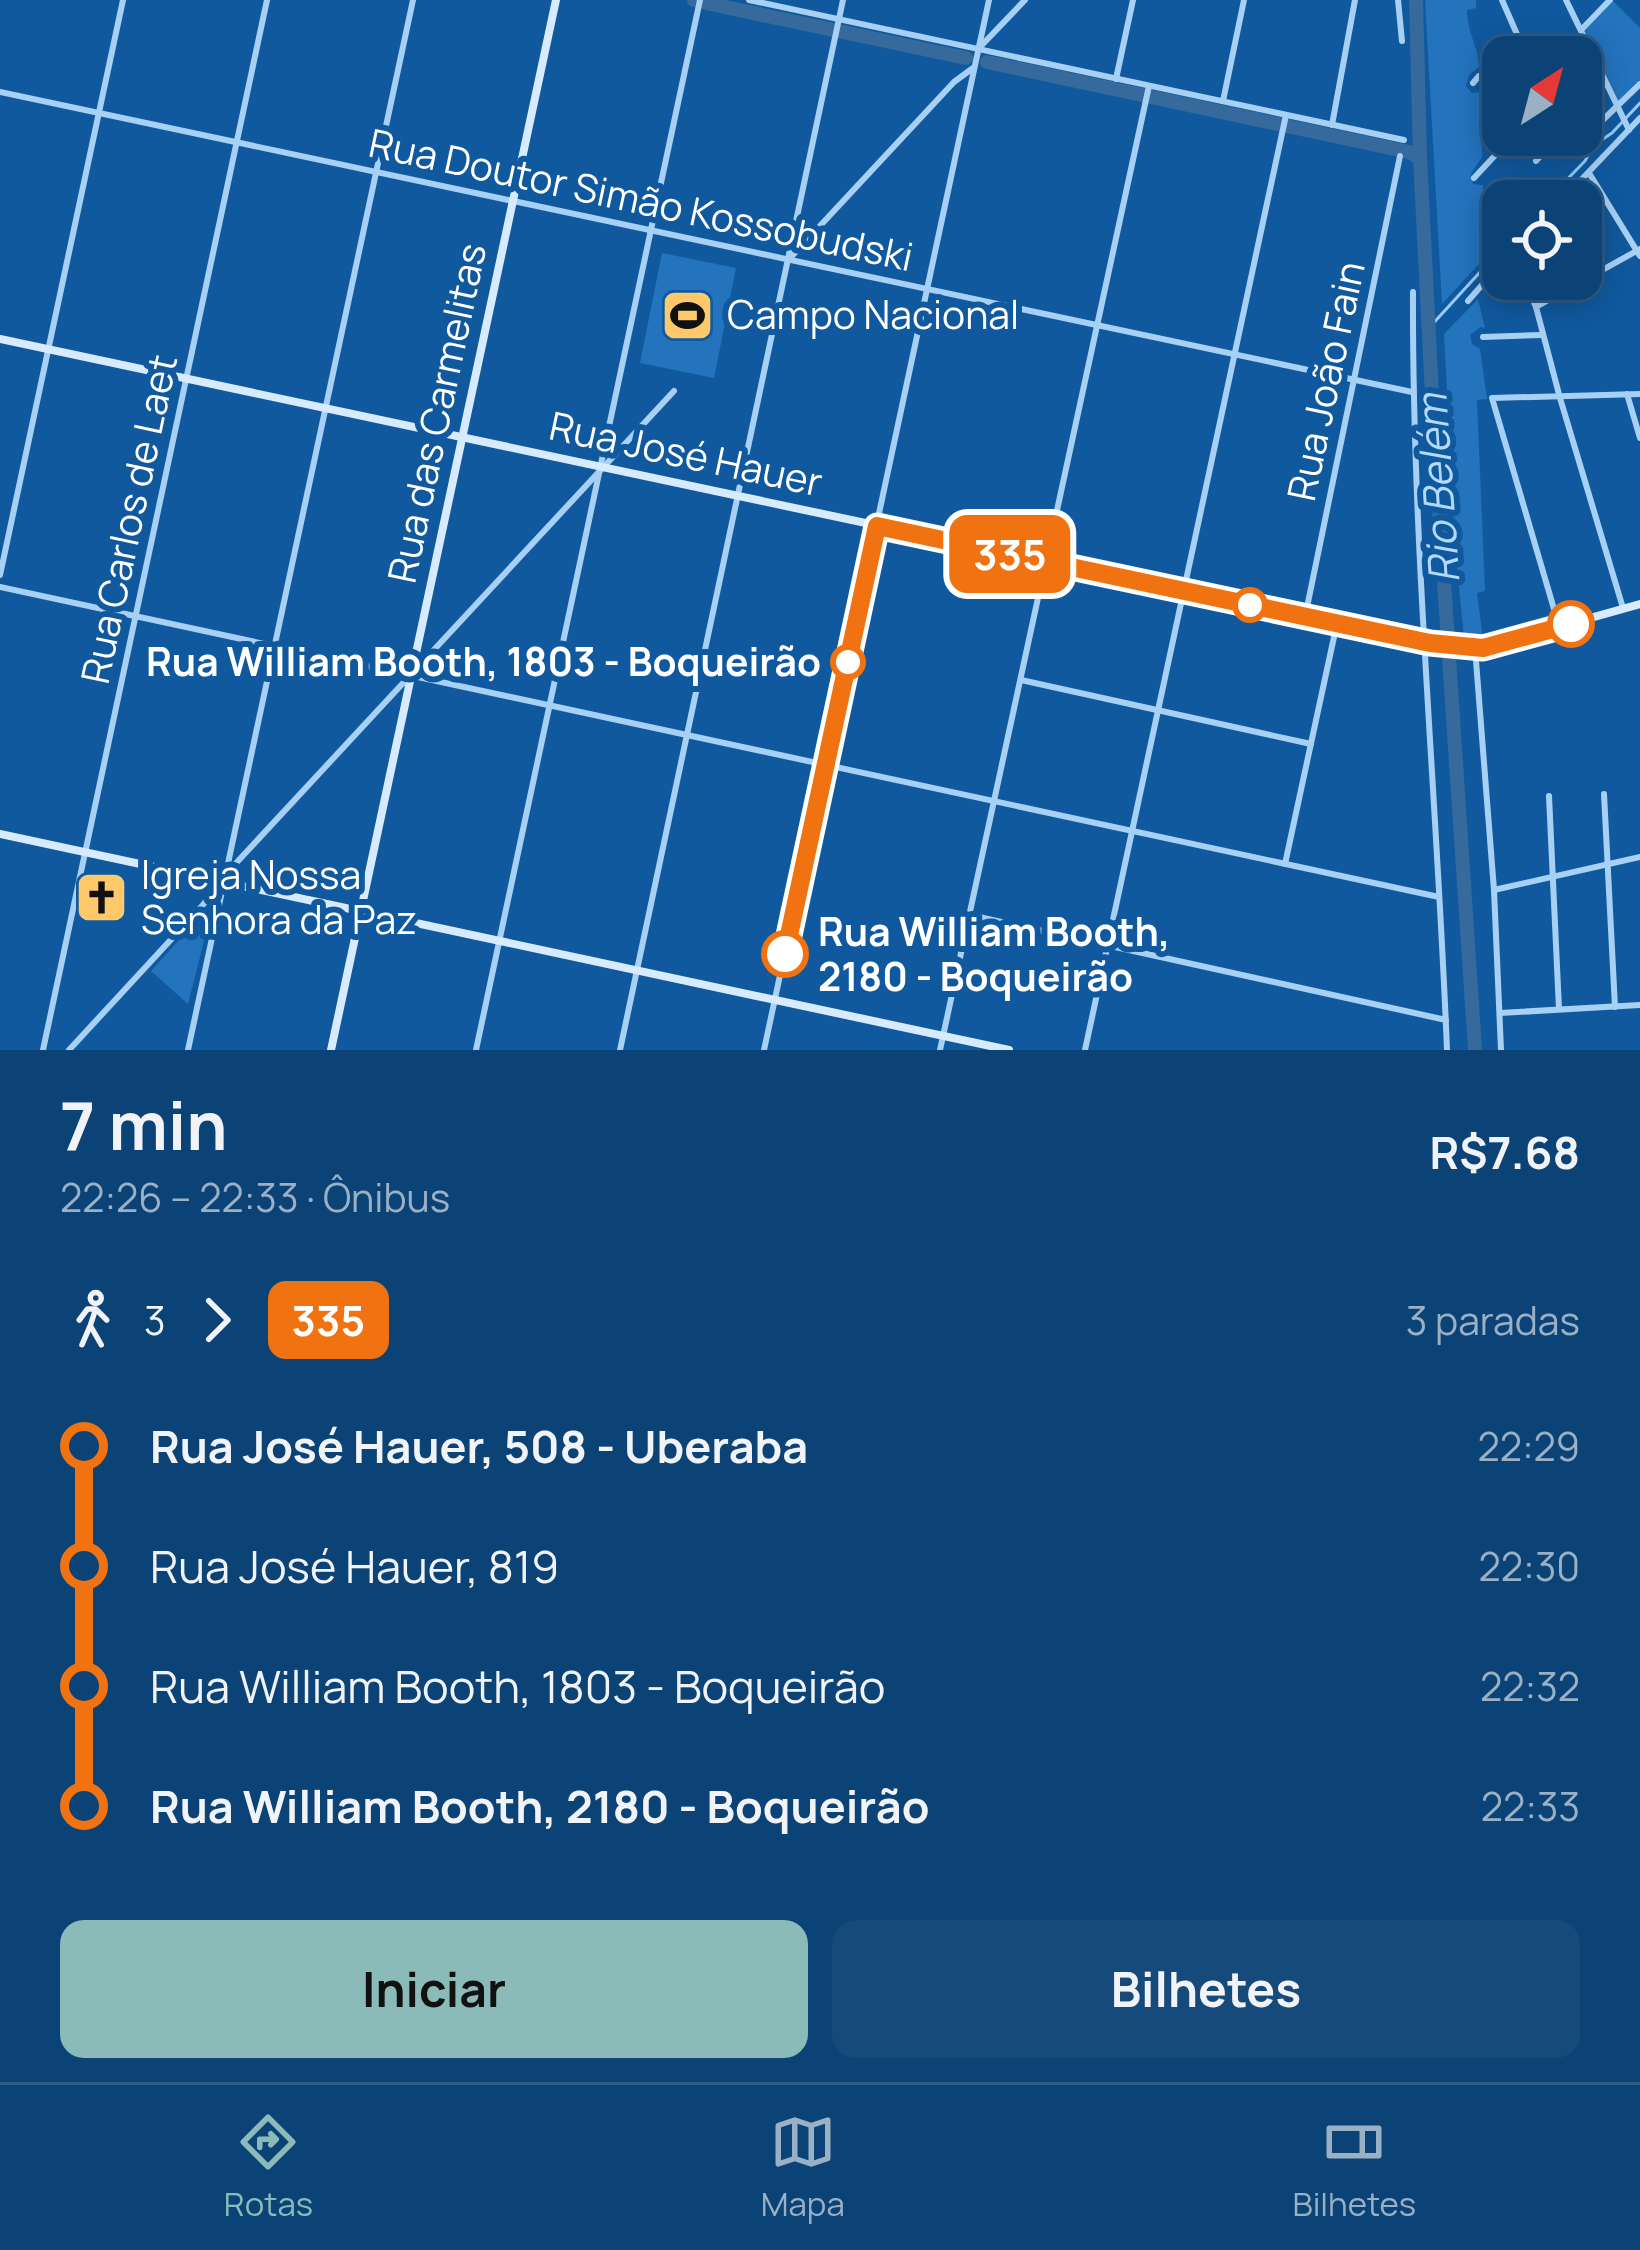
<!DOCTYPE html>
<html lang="pt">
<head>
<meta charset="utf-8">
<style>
	:root { --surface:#0c4376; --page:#154a7b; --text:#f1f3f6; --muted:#9ab0c5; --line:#2c5c88; --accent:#8bbbb9 }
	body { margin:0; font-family:Manrope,sans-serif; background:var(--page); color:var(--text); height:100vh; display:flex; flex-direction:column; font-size:45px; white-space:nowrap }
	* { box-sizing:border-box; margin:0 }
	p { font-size:39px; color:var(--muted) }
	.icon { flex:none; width:66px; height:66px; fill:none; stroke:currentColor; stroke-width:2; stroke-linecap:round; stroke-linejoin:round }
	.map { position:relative; height:1050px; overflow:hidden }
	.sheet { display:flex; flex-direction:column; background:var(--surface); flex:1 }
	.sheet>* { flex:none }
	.badge { padding:0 24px; border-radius:18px; font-size:42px; line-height:78px }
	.needle { width:78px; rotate:36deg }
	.buttons { position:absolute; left:1482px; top:36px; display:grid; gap:24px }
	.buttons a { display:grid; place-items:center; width:120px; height:120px; border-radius:24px; background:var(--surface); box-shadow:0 6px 30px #0003,0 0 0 3px var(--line); font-size:60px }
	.map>.badge { position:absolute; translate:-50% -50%; box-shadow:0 0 0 6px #fff }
	.legs { display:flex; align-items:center; gap:18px; height:132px; padding:0 60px; font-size:39px }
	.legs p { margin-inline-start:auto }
	.headline { display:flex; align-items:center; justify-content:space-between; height:204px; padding:0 60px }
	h1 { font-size:66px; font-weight:700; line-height:90px }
	.action { display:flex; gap:24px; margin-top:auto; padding:24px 60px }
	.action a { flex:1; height:138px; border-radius:24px; background:var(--accent); color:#111; font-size:48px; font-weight:700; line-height:138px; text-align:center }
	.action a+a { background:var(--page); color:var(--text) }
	ul { padding:0 60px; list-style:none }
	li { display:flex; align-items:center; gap:42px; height:120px; font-size:45px }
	li i { display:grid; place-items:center; width:18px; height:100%; margin:0 15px; background:currentColor }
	li i::after { content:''; width:30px; height:30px; margin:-15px; border:9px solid; border-radius:50%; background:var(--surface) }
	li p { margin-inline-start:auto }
	li:first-child i { background:linear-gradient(#0000 50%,currentColor 0) }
	li:last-child i { background:linear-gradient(currentColor 50%,#0000 0) }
	.tab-bar { display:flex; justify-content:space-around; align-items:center; height:168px; border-top:3px solid var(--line); background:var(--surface); font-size:33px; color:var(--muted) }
	.tab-bar a { display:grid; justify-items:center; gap:6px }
	.tab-bar .selected { color:var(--accent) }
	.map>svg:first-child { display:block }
	.green { fill:#2373bd }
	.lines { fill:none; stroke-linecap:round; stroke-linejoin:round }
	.stream { stroke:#98ccf8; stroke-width:3 }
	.river { stroke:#366a9c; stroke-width:14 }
	.street { stroke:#a7d0f5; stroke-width:6 }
	.secondary { stroke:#d7ebfe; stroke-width:8 }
	.line-1-casing { stroke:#fff; stroke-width:27 }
	.line-1 { stroke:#f17210; stroke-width:18 }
	.stop-1-dot { fill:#fff; stroke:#f17210; stroke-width:6 }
	.labels { text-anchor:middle; stroke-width:12; stroke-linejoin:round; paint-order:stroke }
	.street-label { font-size:39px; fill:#fff; stroke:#10599e }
	.poi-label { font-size:39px; fill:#fff; stroke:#10599e; text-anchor:start }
	.stop-label { font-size:39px; font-weight:bold; fill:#fff; stroke:#10599e; text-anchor:end }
	.water-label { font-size:42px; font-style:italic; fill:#b3dafb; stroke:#10599e }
</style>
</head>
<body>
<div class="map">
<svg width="1640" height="1050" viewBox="0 0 1640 1050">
	<rect width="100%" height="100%" fill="#10599e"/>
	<g class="green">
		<path d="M1425,0H1476V8L1467,10C1467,32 1478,45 1479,67L1469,75L1466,86L1472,93L1480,92L1482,157L1471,174L1473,184L1483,185L1485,207L1492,214L1503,203V238L1442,304Z"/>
		<polygon points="1613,1 1640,28 1640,79 1617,103 1584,31"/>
		<polygon points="662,253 736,268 714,378 640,363"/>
		<polygon points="1478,299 1485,328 1481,327 1470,335 1472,344 1480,349 1487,399 1477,400 1485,591 1477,593 1483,639 1464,638 1455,548 1444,334"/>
		<polygon points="214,902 188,1004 151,971"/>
	</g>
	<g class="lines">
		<g class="stream">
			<polyline points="1546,201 1585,161 1594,145 1612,133 1640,103"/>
			<polyline points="1428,329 1503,247"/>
		</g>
		<g class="river">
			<polyline points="694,0 695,0"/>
			<polyline points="1416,0 1420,158 1433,415 1475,1050"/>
			<polyline points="706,3 966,58"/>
			<polyline points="987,62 1409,152 1420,158"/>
		</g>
		<g class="street">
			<polyline points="749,0 1404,140"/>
			<polyline points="1398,0 1402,41"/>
			<polyline points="1502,0 1527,57"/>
			<polyline points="1566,0 1629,130"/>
			<polyline points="1581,30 1610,0"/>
			<polyline points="981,46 1025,0"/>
			<polyline points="1116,79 1133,0"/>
			<polyline points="1473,83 1479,76 1503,65"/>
			<polyline points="0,92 1412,392"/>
			<polyline points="1223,101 1244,0"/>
			<polyline points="1332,125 1355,0"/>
			<polyline points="1563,135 1568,142 1577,145 1640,84"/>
			<polyline points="1536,161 1560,135"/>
			<polyline points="1589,173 1640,256"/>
			<polyline points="1474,178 1514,135"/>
			<polyline points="1561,201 1640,118"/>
			<polyline points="791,257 954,82 973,68"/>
			<polyline points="1524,279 1536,307 1560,398 1623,608"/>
			<path d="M1413,292C1412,545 1437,797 1447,1050"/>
			<polyline points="1468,301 1503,261"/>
			<polyline points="1536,307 1640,249"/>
			<polyline points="1483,337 1542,335"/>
			<polyline points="1627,394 1640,438"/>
			<polyline points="0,575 123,0"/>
			<polyline points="0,587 1439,897"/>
			<polyline points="1305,617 1400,156"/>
			<polyline points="1559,626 1492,398 1640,394"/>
			<polyline points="1475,648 1494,890 1501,1050"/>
			<polyline points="1021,680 1311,744"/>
			<polyline points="1604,794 1615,1007"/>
			<polyline points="1549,796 1559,1009"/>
			<polyline points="1285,864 1337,623"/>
			<polyline points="1494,890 1640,857"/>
			<polyline points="970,915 1446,1020"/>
			<polyline points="1500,1013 1640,1005"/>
			<polyline points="43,1050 267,0"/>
			<polyline points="69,1050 202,906 238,861 674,391"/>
			<polyline points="188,1050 413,0"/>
			<polyline points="476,1050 700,0"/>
			<polyline points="620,1050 843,0"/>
			<polyline points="764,1050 989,0"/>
			<polyline points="940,1050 1149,86"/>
			<polyline points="1085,1050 1286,115"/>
		</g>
		<g class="secondary">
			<polyline points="0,339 1430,643 1483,648 1640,604"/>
			<polyline points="0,834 1009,1050"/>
			<polyline points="331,1050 556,0"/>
		</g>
	</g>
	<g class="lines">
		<defs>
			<polyline id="line-1" points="785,954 877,526 1430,643 1483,648 1571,624"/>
		</defs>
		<use href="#line-1" class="line-1-casing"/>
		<use href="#line-1" class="line-1"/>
	</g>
	<defs>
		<symbol id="stadium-square" viewBox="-11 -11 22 22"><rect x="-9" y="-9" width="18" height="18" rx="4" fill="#ffc96b" stroke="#10599e"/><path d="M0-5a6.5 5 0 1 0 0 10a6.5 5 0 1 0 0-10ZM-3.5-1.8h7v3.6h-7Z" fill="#111"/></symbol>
		<symbol id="church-square" viewBox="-11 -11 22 22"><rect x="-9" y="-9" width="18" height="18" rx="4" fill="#ffc96b" stroke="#10599e"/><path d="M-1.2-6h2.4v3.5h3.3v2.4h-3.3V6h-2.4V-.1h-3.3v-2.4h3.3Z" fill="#111"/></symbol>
	</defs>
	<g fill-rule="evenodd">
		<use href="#stadium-square" x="658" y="286" width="59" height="59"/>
		<use href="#church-square" x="72" y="868" width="59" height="59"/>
	</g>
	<g class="stop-1-dot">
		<circle cx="1250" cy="605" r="15"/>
		<circle cx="1571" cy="624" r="21"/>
		<circle cx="848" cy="662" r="15"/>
		<circle cx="785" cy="954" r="21"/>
	</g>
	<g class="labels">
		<g class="street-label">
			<text transform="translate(641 200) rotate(12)" y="14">Rua Doutor Simão Kossobudski</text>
			<text transform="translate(1326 381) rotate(-78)" y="14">Rua João Fain</text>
			<text transform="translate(437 413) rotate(-78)" y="14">Rua das Carmelitas</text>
			<text transform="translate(686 454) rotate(12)" y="14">Rua José Hauer</text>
			<text transform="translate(129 519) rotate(-78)" y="14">Rua Carlos de Laet</text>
		</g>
		<g class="poi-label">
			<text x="727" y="329">Campo Nacional</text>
			<text x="141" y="889">Igreja Nossa<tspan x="141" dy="45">Senhora da Paz</tspan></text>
		</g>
		<g class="stop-label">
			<text x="821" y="676">Rua William Booth, 1803 - Boqueirão</text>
			<text x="818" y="946" text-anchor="start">Rua William Booth,<tspan x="818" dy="45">2180 - Boqueirão</tspan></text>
		</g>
		<g class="water-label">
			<text transform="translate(1438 489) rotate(-94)" y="15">Rio Belém</text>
		</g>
	</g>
</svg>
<div class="buttons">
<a><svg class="needle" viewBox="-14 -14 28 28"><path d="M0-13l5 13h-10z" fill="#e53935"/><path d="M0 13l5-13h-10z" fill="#9ab0c5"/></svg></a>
<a><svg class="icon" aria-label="locate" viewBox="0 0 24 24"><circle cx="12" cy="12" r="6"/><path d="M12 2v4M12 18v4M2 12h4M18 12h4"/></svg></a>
</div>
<b class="badge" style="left:1010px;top:554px;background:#f17210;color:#fff">335</b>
</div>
<section class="sheet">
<div class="headline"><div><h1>7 min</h1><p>22:26 – 22:33 · Ônibus</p></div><b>R$7.68</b></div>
<div class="legs"><svg class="icon" aria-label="walk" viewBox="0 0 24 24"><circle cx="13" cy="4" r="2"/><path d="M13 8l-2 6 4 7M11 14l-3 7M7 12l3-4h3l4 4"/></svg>3<svg class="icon" aria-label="forward" viewBox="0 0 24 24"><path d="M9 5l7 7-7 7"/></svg><b class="badge" style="background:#f17210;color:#fff">335</b><p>3 paradas</p></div>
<ul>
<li><i style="color:#f17210"></i><b>Rua José Hauer, 508 - Uberaba</b><p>22:29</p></li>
<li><i style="color:#f17210"></i><span>Rua José Hauer, 819</span><p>22:30</p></li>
<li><i style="color:#f17210"></i><span>Rua William Booth, 1803 - Boqueirão</span><p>22:32</p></li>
<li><i style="color:#f17210"></i><b>Rua William Booth, 2180 - Boqueirão</b><p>22:33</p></li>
</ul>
<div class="action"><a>Iniciar</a><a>Bilhetes</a></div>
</section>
<nav class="tab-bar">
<a class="selected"><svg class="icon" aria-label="directions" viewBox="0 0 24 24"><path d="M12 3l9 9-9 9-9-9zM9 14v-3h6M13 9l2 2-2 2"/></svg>Rotas</a>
<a><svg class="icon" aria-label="map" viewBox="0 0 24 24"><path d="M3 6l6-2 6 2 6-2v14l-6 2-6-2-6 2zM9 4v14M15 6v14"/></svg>Mapa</a>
<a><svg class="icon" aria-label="tickets" viewBox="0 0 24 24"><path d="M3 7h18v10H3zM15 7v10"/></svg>Bilhetes</a>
</nav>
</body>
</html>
